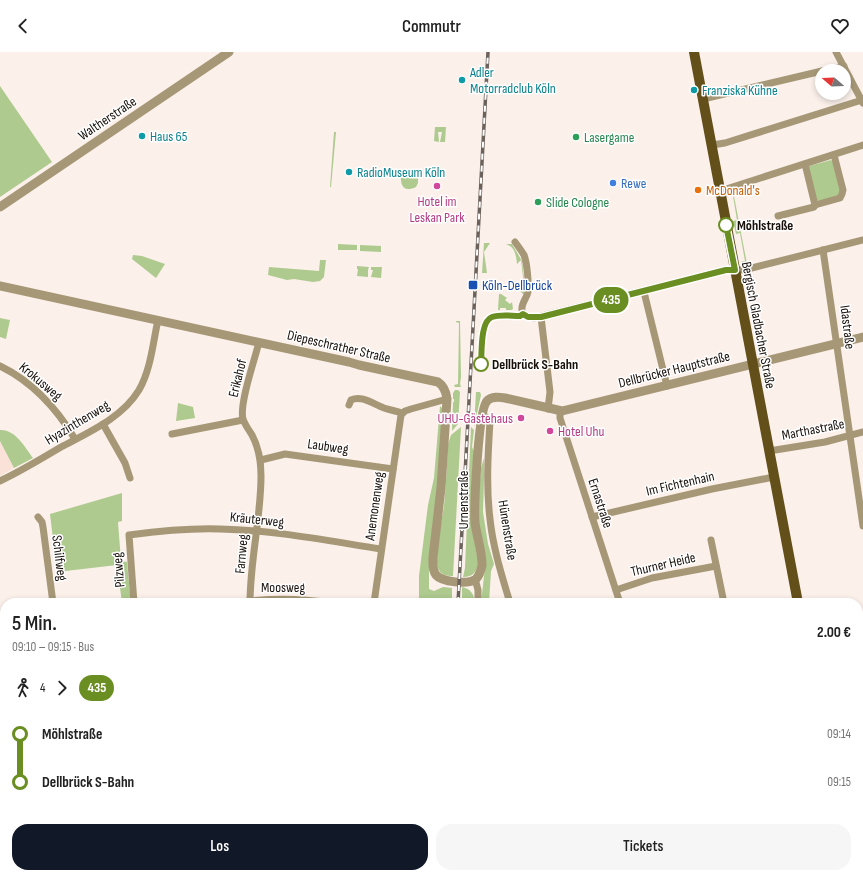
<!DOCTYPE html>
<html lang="de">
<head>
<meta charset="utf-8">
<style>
	:root { --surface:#fff; --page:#f6f6f6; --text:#222; --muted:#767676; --accent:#111827 }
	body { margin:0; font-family:"Sofia Sans Condensed",sans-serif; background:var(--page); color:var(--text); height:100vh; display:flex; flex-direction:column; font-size:15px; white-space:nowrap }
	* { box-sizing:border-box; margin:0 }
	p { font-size:13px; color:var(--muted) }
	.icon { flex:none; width:22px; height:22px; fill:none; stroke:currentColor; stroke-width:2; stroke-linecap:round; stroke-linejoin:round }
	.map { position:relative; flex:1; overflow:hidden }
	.details { position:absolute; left:0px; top:546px; width:863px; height:280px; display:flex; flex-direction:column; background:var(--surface); border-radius:16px 16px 0 0; box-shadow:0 2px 6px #0003 }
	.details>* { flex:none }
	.badge { padding:0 8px; border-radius:13px; font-size:14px; line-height:26px }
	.needle { width:26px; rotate:289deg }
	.buttons { position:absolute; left:815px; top:12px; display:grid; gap:8px }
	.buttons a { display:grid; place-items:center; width:36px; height:36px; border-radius:50%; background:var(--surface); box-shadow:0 2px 6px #0003; font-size:20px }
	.map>.badge { position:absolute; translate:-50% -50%; box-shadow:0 0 0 2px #fff }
	.legs { display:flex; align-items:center; gap:6px; height:44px; padding:0 12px; font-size:13px }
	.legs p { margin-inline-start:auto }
	.head { display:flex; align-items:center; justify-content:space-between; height:68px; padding:0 12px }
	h1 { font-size:22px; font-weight:600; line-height:30px }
	.primary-button { display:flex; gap:8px; margin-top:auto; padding:8px 12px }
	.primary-button a { flex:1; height:46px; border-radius:16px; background:var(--accent); color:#fff; font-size:16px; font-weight:600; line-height:46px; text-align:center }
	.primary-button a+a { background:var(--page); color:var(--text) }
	ul { padding:0 12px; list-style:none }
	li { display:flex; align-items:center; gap:14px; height:48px; font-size:15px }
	li i { display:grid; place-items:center; width:6px; height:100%; margin:0 5px; background:currentColor }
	li i::after { content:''; width:10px; height:10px; margin:-5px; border:3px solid; border-radius:50%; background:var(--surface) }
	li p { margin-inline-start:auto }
	li:first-child i { background:linear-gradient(#0000 50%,currentColor 0) }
	li:last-child i { background:linear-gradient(currentColor 50%,#0000 0) }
	header { display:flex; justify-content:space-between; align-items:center; height:52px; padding:0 12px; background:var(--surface); font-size:18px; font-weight:600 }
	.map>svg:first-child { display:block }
	.education { fill:#fbe2d9 }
	.green { fill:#aeca8f }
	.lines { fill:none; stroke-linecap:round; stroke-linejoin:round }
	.minor { stroke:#a69877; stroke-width:7 }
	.tertiary { stroke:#a69877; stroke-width:9 }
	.primary { stroke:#634f1a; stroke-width:10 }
	.rail-casing { stroke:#6b625c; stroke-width:3.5 }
	.rail { stroke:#fff; stroke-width:2; stroke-dasharray:6; stroke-linecap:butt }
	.line-1-casing { stroke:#fff; stroke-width:9 }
	.line-1 { stroke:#6b8e23; stroke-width:6 }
	.culture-dot { fill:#0f9aa8; stroke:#fff; stroke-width:1.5 }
	.leisure-dot { fill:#2e9e5b; stroke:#fff; stroke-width:1.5 }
	.shop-dot { fill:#3f7fe0; stroke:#fff; stroke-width:1.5 }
	.hotel-dot { fill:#d1479c; stroke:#fff; stroke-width:1.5 }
	.food-dot { fill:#e8710a; stroke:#fff; stroke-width:1.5 }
	.stop-1-dot { fill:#fff; stroke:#6b8e23; stroke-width:2 }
	.transit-dot { fill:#1a4fb4; stroke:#fff; stroke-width:1.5 }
	.labels { text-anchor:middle; stroke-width:3; stroke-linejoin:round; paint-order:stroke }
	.culture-label { font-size:14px; fill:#0d838f; stroke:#fff; text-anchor:start }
	.street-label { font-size:14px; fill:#170f0a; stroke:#fff }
	.leisure-label { font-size:14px; fill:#27864d; stroke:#fff; text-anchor:start }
	.shop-label { font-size:14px; fill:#366cbe; stroke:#fff; text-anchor:start }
	.food-label { font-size:14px; fill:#c56008; stroke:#fff; text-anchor:start }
	.hotel-label { font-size:14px; fill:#b23c85; stroke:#fff }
	.stop-label { font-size:14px; font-weight:bold; fill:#170f0a; stroke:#fff; text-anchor:start }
	.transit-label { font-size:14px; fill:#164399; stroke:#fff; text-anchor:start }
</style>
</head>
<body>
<header><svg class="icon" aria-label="back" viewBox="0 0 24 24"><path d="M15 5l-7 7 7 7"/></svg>Commutr<svg class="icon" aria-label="heart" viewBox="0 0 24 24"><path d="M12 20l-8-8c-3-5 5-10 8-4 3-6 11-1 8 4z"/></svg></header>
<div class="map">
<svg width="863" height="826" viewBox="0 0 863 826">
	<rect width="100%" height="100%" fill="#fbf0ea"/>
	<polygon class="education" points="0,389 14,416 0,424"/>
	<g class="green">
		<polygon points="0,34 52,110 0,145"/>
		<polygon points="435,75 446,75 445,90 440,90 442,80 438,80 439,90 434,89"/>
		<polygon points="334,80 336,80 331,135 330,135"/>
		<polygon points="831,108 834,111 841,138 839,144 818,149 816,147 809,120 809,114"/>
		<path d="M401,119L418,121V131L416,135C401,142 400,130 401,119Z"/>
		<polygon points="733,139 747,212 744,213 741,210 745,209 740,181 736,182 733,169 737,168 733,144 728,143 729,140"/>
		<polygon points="484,191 490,191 484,200 487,221 482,221"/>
		<polygon points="338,192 357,193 357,198 338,198"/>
		<path d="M506,192H512L522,209L525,235L524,243L520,239L524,233L521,208L517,212C516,203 515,195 506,192Z"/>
		<polygon points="360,193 381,194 381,200 360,199"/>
		<polygon points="133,203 142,204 165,212 156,226 132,207"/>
		<polygon points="320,208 326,208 324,225 320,229 313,230 294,227 287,228 268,223 269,215 319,219"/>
		<polygon points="357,214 369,215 368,218 368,225 357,224 358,217 357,217"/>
		<polygon points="371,215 382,215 381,226 371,225 373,218 371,218"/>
		<polygon points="499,242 501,242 507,246 505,248 510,252 512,250 513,257 511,258 506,258 506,256 500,256 500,258 498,258"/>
		<polygon points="0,266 10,268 6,287 0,285"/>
		<polygon points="456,269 460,269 461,325 460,332 461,335 455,335 454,333 458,332 459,271 456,270"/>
		<polygon points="455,338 458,338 460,340 458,372 452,379 453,350 454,350 454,347 453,347 453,341"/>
		<polygon points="476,340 480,340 481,343 474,375"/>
		<polygon points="178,351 193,355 195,366 176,369"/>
		<polygon points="440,354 443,357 438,443 429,510 429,537 434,539 443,535 452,536 452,551 419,551 419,524 428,453 434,426"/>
		<path d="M461,375L453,524C447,524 440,523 438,516C434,506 442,467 444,454C446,433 447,413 448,392L451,383Z"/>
		<path d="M471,375L474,378L472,395L474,399L471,466L478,510C477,520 473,525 463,525L465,516Z"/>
		<path d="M0,378C15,377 25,395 33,406L14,416L0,389Z"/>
		<polygon points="484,406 484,428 483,460 488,492 494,512 491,519 489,551 481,551 485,515 479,478 478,454 481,416"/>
		<polygon points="122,441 122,469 118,470 121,509 127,510 131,551 122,551 117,513 57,520 50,462"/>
		<path d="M462,535C471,537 474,542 475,551H462Z"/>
		<polygon points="5,677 5,821 435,821 435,826 0,826 0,678"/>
		<polygon points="449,821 464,821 463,826 449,826"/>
	</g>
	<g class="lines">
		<g class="minor">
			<polyline points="836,0 863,51"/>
			<polyline points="823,19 844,14"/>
			<polyline points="703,47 822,19"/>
			<polyline points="712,93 725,91 862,48"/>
			<polyline points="805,112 815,153"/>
			<polyline points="720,139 863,93"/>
			<polyline points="778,164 814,155 815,153 840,146 842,142 843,138 834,103"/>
			<path d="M515,190C518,194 521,198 524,203C527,210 529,233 528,240C527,246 521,251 522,258C523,264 528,265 534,266L726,218H744L863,188"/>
			<polyline points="823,198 863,474"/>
			<polyline points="644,240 667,334"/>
			<polyline points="541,265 550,340 548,357"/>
			<path d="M0,314C33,330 57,357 75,387"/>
			<path d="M349,353L351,348C362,343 373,352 384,356C390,358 396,359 402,361"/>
			<polyline points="560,359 560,366 620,551"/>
			<path d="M482,364L486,365L490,369C488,401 486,435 490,467C493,496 502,524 510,551"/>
			<polyline points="103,372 125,411 130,426"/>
			<polyline points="172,382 243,368"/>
			<polyline points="769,399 825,390 863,380"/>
			<polyline points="261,408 285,402 393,417"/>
			<path d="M0,429C21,419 41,407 61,395C89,380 122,366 139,338C151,317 153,290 158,268"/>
			<polyline points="38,465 42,470 43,475 53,551"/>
			<polyline points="592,465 712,437 774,425"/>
			<polyline points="711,488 724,551"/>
			<polyline points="475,527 478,538 478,551"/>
			<polyline points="616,538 652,526 716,514"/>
			<path d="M134,551L129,483C159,479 189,476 220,477C274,478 329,489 381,497"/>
			<path d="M233,551C269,546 297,546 333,551"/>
			<path d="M250,551C250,508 261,466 261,424C261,410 259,396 252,383C249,378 245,373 243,367C239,352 255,307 259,290"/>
			<polyline points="374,551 401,363 405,359 411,357 447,347"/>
			<polyline points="858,586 863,585"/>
			<polyline points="0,674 5,673"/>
			<polyline points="858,769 863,768"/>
		</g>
		<g class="tertiary">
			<polyline points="0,155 229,0"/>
			<path d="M0,234L349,310L359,313L438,330C444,334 446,339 447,347L441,436L433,505C433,511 432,518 436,523C442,530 468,533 476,527C479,524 481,518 482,513C482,499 477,485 475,471C474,455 478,358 487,349C492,344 499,345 505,346L562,359L863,285"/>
		</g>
		<g class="primary">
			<polyline points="694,0 798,551"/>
			<polyline points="848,821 849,826"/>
		</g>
		<defs>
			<g id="rail">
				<polyline points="458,551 488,0"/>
				<polyline points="444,826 444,821"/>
			</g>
		</defs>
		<use href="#rail" class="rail-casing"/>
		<use href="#rail" class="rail"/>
	</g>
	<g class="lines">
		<defs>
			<path id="line-1" d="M481,312C482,301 480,269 492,265C501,262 511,264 520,264L523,262L528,265H541L726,218H735L726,173"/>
		</defs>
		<use href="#line-1" class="line-1-casing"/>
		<use href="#line-1" class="line-1"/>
	</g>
	<g class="culture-dot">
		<circle cx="462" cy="28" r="4"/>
		<circle cx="694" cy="38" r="4"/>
		<circle cx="142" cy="84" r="4"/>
		<circle cx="349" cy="120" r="4"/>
	</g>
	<g class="leisure-dot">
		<circle cx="576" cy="85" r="4"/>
		<circle cx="538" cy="150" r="4"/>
	</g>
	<circle class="shop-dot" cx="613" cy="131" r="4"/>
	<g class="hotel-dot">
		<circle cx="437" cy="134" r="4"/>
		<circle cx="521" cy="366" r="4"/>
		<circle cx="550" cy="379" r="4"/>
	</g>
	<circle class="food-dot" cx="698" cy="138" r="4"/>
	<g class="stop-1-dot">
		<circle cx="726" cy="173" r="7"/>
		<circle cx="481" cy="312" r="7"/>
	</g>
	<rect class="transit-dot" x="468" y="228" width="10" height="10" rx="2"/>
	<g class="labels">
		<g class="culture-label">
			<text x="470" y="25">Adler<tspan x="470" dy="16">Motorradclub Köln</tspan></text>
			<text x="702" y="43">Franziska Kühne</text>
			<text x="150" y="89">Haus 65</text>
			<text x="357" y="125">RadioMuseum Köln</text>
		</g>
		<g class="street-label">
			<text transform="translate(107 66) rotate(-34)" y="5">Waltherstraße</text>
			<text transform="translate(759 273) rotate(79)" y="5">Bergisch Gladbacher Straße</text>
			<text transform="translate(848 275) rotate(83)" y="5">Idastraße</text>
			<text transform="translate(339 294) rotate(13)" y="5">Diepeschrather Straße</text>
			<text transform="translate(674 317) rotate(-14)" y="5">Dellbrücker Hauptstraße</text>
			<text transform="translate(237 326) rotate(-76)" y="5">Erikahof</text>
			<text transform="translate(41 329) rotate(40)" y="5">Krokusweg</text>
			<text transform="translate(77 370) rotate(-31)" y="5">Hyazinthenweg</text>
			<text transform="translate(813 377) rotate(-11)" y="5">Marthastraße</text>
			<text transform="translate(328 394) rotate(8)" y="5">Laubweg</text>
			<text transform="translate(680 431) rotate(-13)" y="5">Im Fichtenhain</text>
			<text transform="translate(463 448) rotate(-90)" y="5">Urnenstraße</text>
			<text transform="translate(601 451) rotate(72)" y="5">Ernastraße</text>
			<text transform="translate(374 454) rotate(-82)" y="5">Anemonenweg</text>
			<text transform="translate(257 467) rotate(6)" y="5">Kräuterweg</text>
			<text transform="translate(508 478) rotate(81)" y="5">Hünenstraße</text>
			<text transform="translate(241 502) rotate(-85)" y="5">Farnweg</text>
			<text transform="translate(60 506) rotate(83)" y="5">Schilfweg</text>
			<text transform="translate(663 512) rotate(-13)" y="5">Thurner Heide</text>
			<text transform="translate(118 518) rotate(-95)" y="5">Pilzweg</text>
			<text x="283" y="540">Moosweg</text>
		</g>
		<g class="leisure-label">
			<text x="584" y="90">Lasergame</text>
			<text x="546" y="155">Slide Cologne</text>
		</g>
		<g class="shop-label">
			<text x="621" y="136">Rewe</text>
		</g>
		<g class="food-label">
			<text x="706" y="143">McDonald's</text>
		</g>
		<g class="hotel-label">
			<text x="437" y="154">Hotel im<tspan x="437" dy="16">Leskan Park</tspan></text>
			<text x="513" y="371" text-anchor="end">UHU-Gästehaus</text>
			<text x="558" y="384" text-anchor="start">Hotel Uhu</text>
		</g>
		<g class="stop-label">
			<text x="737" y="178">Möhlstraße</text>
			<text x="492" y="317">Dellbrück S-Bahn</text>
		</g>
		<g class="transit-label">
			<text x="482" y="238">Köln-Dellbrück</text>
		</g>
	</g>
</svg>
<div class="buttons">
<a><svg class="needle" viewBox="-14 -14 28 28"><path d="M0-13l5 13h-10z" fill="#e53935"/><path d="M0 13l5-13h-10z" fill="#767676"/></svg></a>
</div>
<b class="badge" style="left:611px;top:248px;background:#6b8e23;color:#fff">435</b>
<section class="details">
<div class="head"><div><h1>5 Min.</h1><p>09:10 – 09:15 · Bus</p></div><b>2.00 €</b></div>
<div class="legs"><svg class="icon" aria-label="walk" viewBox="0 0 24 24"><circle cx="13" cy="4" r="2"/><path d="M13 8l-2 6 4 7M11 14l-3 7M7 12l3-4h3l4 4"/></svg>4<svg class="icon" aria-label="forward" viewBox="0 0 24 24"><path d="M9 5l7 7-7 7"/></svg><b class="badge" style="background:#6b8e23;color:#fff">435</b></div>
<ul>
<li><i style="color:#6b8e23"></i><b>Möhlstraße</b><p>09:14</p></li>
<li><i style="color:#6b8e23"></i><b>Dellbrück S-Bahn</b><p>09:15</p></li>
</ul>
<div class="primary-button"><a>Los</a><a>Tickets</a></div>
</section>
</div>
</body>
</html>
